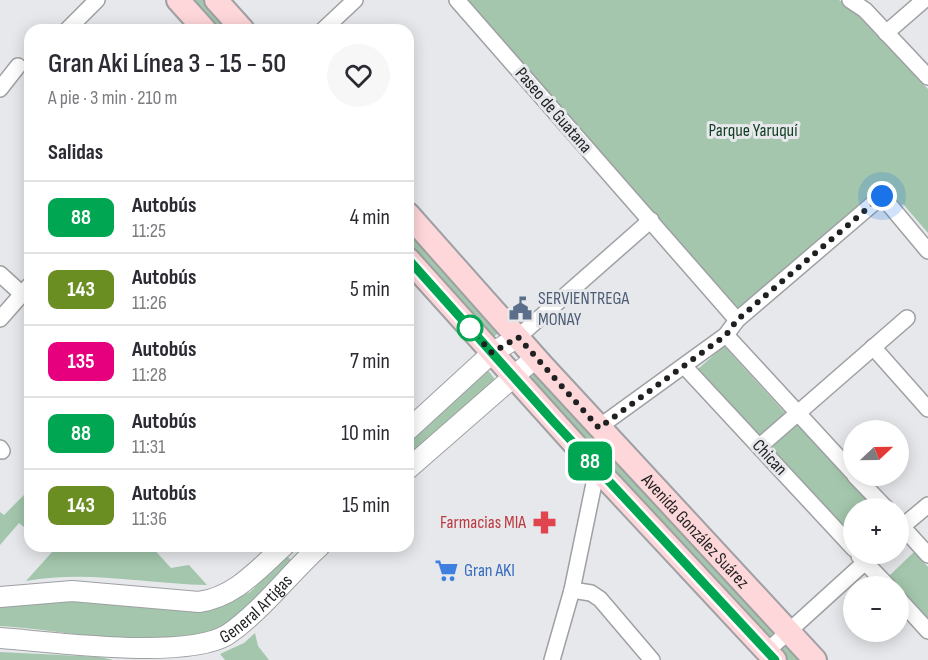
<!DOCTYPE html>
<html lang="es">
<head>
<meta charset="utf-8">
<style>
	:root { --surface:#fff; --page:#f7f7f7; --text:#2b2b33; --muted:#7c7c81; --line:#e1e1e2 }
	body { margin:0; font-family:"Sofia Sans Condensed",sans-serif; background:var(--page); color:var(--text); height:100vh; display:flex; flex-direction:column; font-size:22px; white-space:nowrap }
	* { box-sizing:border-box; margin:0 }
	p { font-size:20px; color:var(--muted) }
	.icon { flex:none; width:33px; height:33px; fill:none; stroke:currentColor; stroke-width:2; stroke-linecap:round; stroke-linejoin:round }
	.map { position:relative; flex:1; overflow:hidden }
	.details { position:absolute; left:24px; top:24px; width:390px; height:528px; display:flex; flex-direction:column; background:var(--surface); border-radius:18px; box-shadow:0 3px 15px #0003 }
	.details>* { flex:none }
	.badge { padding:0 12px; border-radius:9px; font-size:21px; line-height:39px }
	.needle { width:39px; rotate:68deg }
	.fabs { position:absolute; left:843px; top:420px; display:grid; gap:12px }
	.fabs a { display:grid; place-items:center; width:66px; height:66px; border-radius:50%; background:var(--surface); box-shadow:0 3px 15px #0003; font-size:30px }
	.you { position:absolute; width:30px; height:30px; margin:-15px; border:4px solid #fff; border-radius:50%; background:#1a73e8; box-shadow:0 0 0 9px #1a73e833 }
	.map>.badge { position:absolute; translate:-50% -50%; box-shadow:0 0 0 3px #fff }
	h2 { padding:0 24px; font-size:22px; line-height:54px }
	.round { display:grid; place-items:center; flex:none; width:63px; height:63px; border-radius:32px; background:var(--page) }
	.head { display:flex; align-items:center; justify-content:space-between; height:102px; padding:0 24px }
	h1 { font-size:28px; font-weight:600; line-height:45px }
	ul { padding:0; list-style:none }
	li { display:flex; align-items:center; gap:18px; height:72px; padding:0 24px; border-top:2px solid var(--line) }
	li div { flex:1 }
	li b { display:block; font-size:22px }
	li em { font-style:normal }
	li .badge { min-width:66px; font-weight:700; text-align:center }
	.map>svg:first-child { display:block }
	.green { fill:#a3c6ac }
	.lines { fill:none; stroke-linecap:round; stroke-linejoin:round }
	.minor-casing { stroke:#9ea0a3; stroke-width:18 }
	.tertiary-casing { stroke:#9ea0a3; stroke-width:22 }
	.secondary-casing { stroke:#9ea0a3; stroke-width:26 }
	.minor { stroke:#fff; stroke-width:15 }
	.tertiary { stroke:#fff; stroke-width:20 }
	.secondary { stroke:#fed7da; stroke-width:22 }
	.line-casing { stroke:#fff; stroke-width:14 }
	.line { stroke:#00a651; stroke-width:9 }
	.walk { stroke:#1f2021; stroke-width:6; stroke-dasharray:0 10.8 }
	.stop-dot { fill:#fff; stroke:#00a651; stroke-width:3 }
	.labels { text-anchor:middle; stroke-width:6; stroke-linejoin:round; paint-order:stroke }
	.street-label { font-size:18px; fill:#1f2021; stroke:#e6e8eb }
	.park-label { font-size:18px; fill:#123d22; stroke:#e6e8eb }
	.service-label { font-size:18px; fill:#4e5e75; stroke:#e6e8eb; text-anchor:start }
	.health-label { font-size:18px; fill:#be3a42; stroke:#e6e8eb; text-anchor:end }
	.shop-label { font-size:18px; fill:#366cbe; stroke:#e6e8eb; text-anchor:start }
</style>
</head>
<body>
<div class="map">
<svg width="928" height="660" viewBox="0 0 928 660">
	<rect width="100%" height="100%" fill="#e6e8eb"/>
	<g class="green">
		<polygon points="178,0 216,0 243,30 205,30"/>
		<polygon points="467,0 839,0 850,7 928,89 928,233 903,204 897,208 882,192 738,315"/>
		<polygon points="408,214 507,325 485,345 408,259"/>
		<polygon points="724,346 785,413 760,437 698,369"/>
		<polygon points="542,365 815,660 775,660 520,385"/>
		<polygon points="487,369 497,382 408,459 408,441"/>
		<polygon points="800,419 880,508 854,508 853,541 767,447"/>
		<polygon points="30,489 30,532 19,523 0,545 0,512 4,515"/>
		<path d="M48,546H151L171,568L189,565L207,585C145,584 88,570 26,581L53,551Z"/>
		<polygon points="914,552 928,567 928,620 889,576"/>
		<path d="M287,556L292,561C271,583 248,613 222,627C169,655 61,629 0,626V606L80,600L211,609L250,592Z"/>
		<polygon points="255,633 258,646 269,660 225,660 220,654 244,643"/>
		<polygon points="0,652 100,657 113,660 0,660"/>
	</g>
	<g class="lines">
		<defs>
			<g id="minor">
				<polyline points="457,0 737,320"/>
				<polyline points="850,0 865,10 928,77"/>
				<polyline points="67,30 97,0"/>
				<polyline points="323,30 355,0"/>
				<polyline points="886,33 924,0"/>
				<polyline points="0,89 18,66"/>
				<polyline points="0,274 22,294"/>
				<polyline points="0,319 30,285"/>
				<polyline points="726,335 854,474"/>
				<polyline points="518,337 651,220"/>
				<polyline points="873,347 928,409"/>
				<polyline points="685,367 854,549"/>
				<polyline points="599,427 726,335 737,320 882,196 928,251"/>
				<polyline points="760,446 907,318"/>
				<polyline points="0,448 2,451"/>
				<polyline points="855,476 886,508"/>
				<polyline points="898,522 928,555"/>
				<polyline points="898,530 928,505"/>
				<polyline points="859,556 888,586"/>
				<polyline points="572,590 591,593 600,599 652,660"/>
				<polyline points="898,598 928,631"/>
				<polyline points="767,651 874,554"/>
				<polyline points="552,660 572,590 597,469"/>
			</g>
			<g id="tertiary">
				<polyline points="408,430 492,353 518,337"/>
				<polyline points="408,469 535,358"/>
				<path d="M0,597L72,591L199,602C235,597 258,569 284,546"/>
				<path id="s1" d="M0,638C54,642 184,660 227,635C262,611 289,574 320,546"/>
			</g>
			<g id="secondary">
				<polyline points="178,0 205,30"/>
				<polyline points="216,0 243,30"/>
				<path id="s2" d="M408,214L542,365L815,660"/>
				<polyline points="408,259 597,469 775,660"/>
			</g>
		</defs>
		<use href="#minor" class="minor-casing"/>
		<use href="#tertiary" class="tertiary-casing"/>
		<use href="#secondary" class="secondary-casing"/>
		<use href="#minor" class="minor"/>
		<use href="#tertiary" class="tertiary"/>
		<use href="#secondary" class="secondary"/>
	</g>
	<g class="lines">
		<defs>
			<polyline id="line" points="408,259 553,421 775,660"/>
		</defs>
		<use href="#line" class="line-casing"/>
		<use href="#line" class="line"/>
		<polyline class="walk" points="470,328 492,353 518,337 599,428 726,335 737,320 882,196"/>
	</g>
	<defs>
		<symbol id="civic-bare" viewBox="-9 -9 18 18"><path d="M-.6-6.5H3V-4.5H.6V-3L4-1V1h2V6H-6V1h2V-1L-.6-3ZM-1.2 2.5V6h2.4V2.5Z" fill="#5c6f8a" stroke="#e6e8eb" stroke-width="2.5" paint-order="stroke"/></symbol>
		<symbol id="pharmacy-bare" viewBox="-9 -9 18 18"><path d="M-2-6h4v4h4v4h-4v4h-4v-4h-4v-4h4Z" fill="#e0444e" stroke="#e6e8eb" stroke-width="2.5" paint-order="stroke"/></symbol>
		<symbol id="supermarket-bare" viewBox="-9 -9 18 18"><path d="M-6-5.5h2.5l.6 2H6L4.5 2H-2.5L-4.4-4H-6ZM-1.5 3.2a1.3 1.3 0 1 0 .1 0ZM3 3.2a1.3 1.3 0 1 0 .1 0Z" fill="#3f7fe0" stroke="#e6e8eb" stroke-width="2.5" paint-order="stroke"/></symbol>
	</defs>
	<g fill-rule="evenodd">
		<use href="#civic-bare" x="504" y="292" width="33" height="33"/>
		<use href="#pharmacy-bare" x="528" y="506" width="33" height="33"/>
		<use href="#supermarket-bare" x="430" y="554" width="33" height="33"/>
	</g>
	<circle class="stop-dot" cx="470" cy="328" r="12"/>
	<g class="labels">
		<g class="street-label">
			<text transform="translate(554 110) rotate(49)" y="6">Paseo de Guatana</text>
			<text transform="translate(770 457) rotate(47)" y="6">Chican</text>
			<text dy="6" stroke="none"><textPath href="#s2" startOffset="428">Avenida González Suárez</textPath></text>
			<text dy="6" stroke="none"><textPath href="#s1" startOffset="268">General Artigas</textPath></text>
		</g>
		<g class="park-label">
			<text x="753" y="136">Parque Yaruquí</text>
		</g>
		<g class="service-label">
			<text x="538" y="304">SERVIENTREGA<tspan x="538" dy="21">MONAY</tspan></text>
		</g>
		<g class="health-label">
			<text x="526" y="528">Farmacias MIA</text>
		</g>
		<g class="shop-label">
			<text x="464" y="576">Gran AKI</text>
		</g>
	</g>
</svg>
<div class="fabs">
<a><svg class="needle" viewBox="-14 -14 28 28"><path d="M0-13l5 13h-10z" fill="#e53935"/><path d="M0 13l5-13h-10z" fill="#7c7c81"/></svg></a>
<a>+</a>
<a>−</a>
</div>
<div class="you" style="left:882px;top:196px"></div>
<b class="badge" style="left:590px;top:461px;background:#00a651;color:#fff">88</b>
<section class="details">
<div class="head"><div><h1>Gran Aki Línea 3 - 15 - 50</h1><p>A pie · 3 min · 210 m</p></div><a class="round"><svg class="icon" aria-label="heart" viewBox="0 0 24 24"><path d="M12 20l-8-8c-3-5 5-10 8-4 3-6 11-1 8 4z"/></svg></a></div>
<h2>Salidas</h2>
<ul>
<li><span class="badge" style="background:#00a651;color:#fff">88</span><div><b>Autobús</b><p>11:25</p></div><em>4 min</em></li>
<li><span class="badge" style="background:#6b8e23;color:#fff">143</span><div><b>Autobús</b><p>11:26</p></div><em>5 min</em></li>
<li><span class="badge" style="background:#e6007e;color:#fff">135</span><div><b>Autobús</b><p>11:28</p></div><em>7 min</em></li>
<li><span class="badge" style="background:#00a651;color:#fff">88</span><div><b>Autobús</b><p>11:31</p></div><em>10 min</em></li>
<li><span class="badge" style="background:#6b8e23;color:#fff">143</span><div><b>Autobús</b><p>11:36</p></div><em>15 min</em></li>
</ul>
</section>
</div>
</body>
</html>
